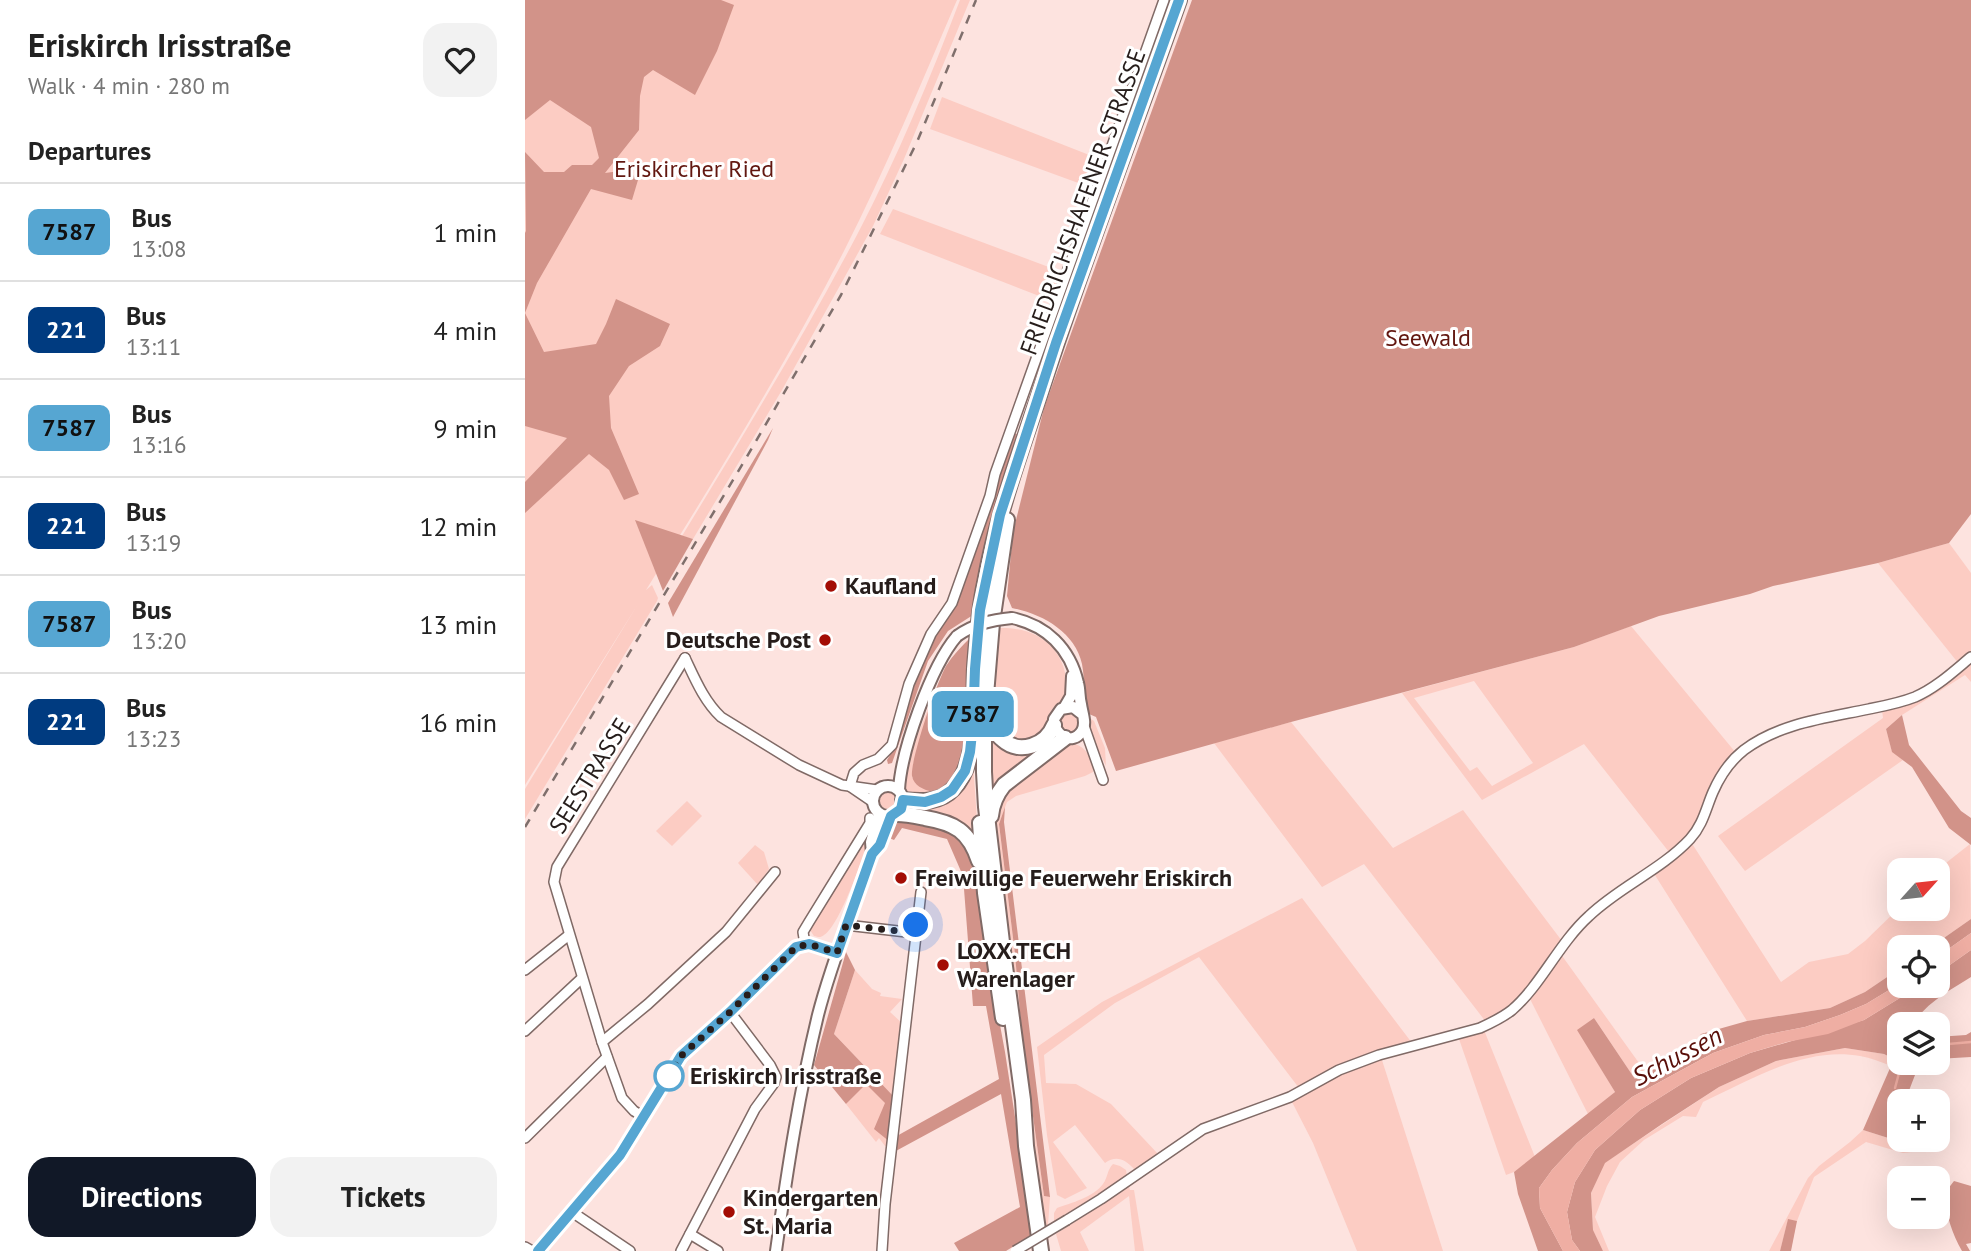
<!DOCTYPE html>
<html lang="en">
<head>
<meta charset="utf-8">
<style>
	:root { --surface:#fff; --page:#f2f2f2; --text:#222; --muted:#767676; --line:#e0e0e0; --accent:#111827 }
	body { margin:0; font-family:"PT Sans",sans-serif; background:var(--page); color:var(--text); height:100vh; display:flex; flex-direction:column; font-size:26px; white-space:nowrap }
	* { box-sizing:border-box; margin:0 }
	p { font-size:23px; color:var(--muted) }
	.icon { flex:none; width:38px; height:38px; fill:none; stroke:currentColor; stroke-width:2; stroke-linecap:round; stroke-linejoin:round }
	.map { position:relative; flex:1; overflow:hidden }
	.side { display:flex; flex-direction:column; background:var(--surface); width:525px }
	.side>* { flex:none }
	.badge { padding:0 14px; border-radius:10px; font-size:24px; line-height:46px }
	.needle { width:46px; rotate:63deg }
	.controls { position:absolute; left:1362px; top:858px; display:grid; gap:14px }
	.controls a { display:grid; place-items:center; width:63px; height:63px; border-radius:14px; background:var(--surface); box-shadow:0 7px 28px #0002; font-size:35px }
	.you { position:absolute; width:35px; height:35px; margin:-18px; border:5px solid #fff; border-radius:50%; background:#1a73e8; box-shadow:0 0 0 10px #1a73e833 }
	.map>.badge { position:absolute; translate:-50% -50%; box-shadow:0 0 0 4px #fff }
	h2 { padding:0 28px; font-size:26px; line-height:63px }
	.round { display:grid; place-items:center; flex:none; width:74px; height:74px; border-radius:21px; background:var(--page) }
	.head { display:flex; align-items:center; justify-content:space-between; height:119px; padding:0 28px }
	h1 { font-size:33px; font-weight:700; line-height:52px }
	.cta { display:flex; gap:14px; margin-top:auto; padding:14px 28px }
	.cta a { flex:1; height:80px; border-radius:21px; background:var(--accent); color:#fff; font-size:28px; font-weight:700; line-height:80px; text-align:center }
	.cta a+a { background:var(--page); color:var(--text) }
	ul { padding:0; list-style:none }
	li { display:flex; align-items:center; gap:21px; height:98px; padding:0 28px; border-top:2px solid var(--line) }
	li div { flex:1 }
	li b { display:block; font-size:26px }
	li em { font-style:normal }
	li .badge { min-width:77px; font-weight:700; text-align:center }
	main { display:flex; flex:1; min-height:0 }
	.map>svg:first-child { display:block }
	.green { fill:#fcccc3; fill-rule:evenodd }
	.forest { fill:#d29389 }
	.water { fill:#efaea3 }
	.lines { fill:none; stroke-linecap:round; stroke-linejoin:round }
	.stream { stroke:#efaea3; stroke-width:2.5 }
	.minor-casing { stroke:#806a66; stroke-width:12 }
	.tertiary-casing { stroke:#806a66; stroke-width:14 }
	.primary-casing { stroke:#806a66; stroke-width:18 }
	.minor { stroke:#fff; stroke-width:9 }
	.tertiary { stroke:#fff; stroke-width:10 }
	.primary { stroke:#fff; stroke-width:14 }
	.rail { stroke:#7f6f6c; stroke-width:2.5; stroke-dasharray:9 9; stroke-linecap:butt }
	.minor-bridge-casing { stroke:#806a66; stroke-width:12; stroke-linecap:butt }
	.tertiary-bridge-casing { stroke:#806a66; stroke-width:14; stroke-linecap:butt }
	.minor-bridge { stroke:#fff; stroke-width:9 }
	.tertiary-bridge { stroke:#fff; stroke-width:10 }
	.line-casing { stroke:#fff; stroke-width:16 }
	.line { stroke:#56a6d2; stroke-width:10 }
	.walk { stroke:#261d1b; stroke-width:7; stroke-dasharray:0 12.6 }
	.poi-dot { fill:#a30d05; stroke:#fff; stroke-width:2.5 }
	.stop-dot { fill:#fff; stroke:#56a6d2; stroke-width:3.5 }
	.labels { text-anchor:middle; stroke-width:6; stroke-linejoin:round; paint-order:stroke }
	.park-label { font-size:24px; fill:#621710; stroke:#fff }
	.street-label { font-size:24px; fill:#261d1b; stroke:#fff }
	.poi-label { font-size:24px; font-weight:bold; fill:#261d1b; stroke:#fff; text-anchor:start }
	.stop-label { font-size:24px; font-weight:bold; fill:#261d1b; stroke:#fff; text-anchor:start }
	.water-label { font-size:26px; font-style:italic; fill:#590e08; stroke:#fff }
</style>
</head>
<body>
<main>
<section class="side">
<div class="head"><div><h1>Eriskirch Irisstraße</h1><p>Walk · 4 min · 280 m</p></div><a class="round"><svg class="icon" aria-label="heart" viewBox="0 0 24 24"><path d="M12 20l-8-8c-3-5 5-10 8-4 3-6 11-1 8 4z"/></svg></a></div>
<h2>Departures</h2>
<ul>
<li><span class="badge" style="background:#56a6d2;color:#111">7587</span><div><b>Bus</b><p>13:08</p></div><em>1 min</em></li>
<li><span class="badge" style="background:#003b80;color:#fff">221</span><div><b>Bus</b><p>13:11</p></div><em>4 min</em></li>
<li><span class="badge" style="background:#56a6d2;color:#111">7587</span><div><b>Bus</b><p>13:16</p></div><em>9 min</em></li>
<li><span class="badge" style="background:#003b80;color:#fff">221</span><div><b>Bus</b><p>13:19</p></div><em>12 min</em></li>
<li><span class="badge" style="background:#56a6d2;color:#111">7587</span><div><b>Bus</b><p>13:20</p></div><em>13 min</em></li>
<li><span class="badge" style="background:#003b80;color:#fff">221</span><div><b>Bus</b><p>13:23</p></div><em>16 min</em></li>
</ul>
<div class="cta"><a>Directions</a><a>Tickets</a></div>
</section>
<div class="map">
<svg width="1446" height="1251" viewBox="0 0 1446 1251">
	<rect width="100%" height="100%" fill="#fde3df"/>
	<g class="green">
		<path d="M0,0H432C396,84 360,170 319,251C259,367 190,479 121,590L127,585L133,598L132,601L0,819V789L113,604L0,785Z"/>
		<path d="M435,0H445L379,159L348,226L257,390L168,539L157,536C218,436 279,336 333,233C372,158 405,79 435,0Z"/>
		<polygon points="417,97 577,160 567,188 405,129"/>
		<polygon points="368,209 537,272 527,301 355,234"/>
		<polygon points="1424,543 1446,573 1446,654 1434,664 1353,563"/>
		<path d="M1106,626L1211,753C1192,788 1176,827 1144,852L1059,744L957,800L877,693L1049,647ZM949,681L1008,763L967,786L952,767L945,771L889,698Z"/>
		<path d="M474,628C516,627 544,651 542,695C537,701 528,706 525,713C521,720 521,728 516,736L494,743L481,738L467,711L470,665Z"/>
		<polygon points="1446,661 1446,682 1440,675 1377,715 1361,729 1367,751 1378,760 1220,871 1193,836 1358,718 1357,710 1380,705"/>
		<polygon points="409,693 388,765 387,778 439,769 410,797 385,796 379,788 380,768"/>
		<circle cx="544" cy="723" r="9"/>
		<polygon points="563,717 569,721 580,748 581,766 564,731"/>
		<polygon points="766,722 868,848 938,810 1037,941 999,993 986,1007 961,1022 839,864 797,887 689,743"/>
		<polygon points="462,726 478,746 525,739 466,798"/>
		<path d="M546,743C560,745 568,758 568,772L560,776L491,796L482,802L474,824L490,954L497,1036L519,1196L525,1197L523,1225L520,1227L489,992L469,817L481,788L534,745Z"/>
		<polygon points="448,763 454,849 386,810 387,807 397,807"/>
		<circle cx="363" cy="800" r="9"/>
		<polygon points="162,801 177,816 147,846 131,831"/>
		<path d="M346,829L348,830C340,850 316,925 299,935C295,938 294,937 289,936L285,930V925L330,858Z"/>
		<polygon points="1166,842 1256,982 1284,962 1323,954 1340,941 1374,908 1412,908 1412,870 1445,844 1446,919 1406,947 1374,947 1374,969 1340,992 1305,1008 1222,1021 1128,872"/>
		<polygon points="230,845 239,852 244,869 233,885 213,863"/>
		<path d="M777,898L887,1043L774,1088L674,957L590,1003L519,1055L521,1083L551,1084L586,1104L634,1155L612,1169H609C600,1159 591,1155 580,1163L550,1125L528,1142L562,1188L540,1199L532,1195L522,1135L512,1047L577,1002Z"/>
		<polygon points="1035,953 1119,1070 1110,1079 1069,1018 1053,1030 1090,1092 1063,1114 1004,997"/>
		<polygon points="330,970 347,989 356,993 355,996 377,999 365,1012 379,1025 371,1099 309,1034"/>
		<polygon points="959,1030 1010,1157 989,1172 981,1175 933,1036"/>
		<path d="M1320,1048L1359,1054L1369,1059L1366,1066C1356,1062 1346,1058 1335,1056C1280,1046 1226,1080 1178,1102L1171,1117L1158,1116L1119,1140L1095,1162L1082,1186L1070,1217L1084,1251H1078L1068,1231L1066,1193L1079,1163L1194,1087L1251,1061Z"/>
		<polygon points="856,1057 918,1251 832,1251 788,1143 766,1100 818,1072"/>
		<polygon points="341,1083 361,1103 365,1142 364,1146 360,1146 354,1138 351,1142 321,1104"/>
		<polygon points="1338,1130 1376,1142 1400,1142 1405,1150 1378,1153 1341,1142 1289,1177 1272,1221 1263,1220 1255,1251 1244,1251 1283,1178 1294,1166 1325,1142"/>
		<path d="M588,1164L595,1166L601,1170L602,1176L529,1222V1213L532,1208C546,1203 569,1197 578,1184C583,1177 582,1170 588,1164Z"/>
		<polygon points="604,1186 605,1190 609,1190 619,1251 610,1251 604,1196 555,1232 564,1251 536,1251 531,1234"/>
	</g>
	<g class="forest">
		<polygon points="0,0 196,0 209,5 192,51 170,95 128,70 119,77 115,96 114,130 80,173 103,170 113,180 107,200 66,189 12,283 0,313 19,352 71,344 81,324 91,299 145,324 135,346 104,366 84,396 86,428 114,494 99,500 84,470 64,454 0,513 0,482 42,438 0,426 0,233 1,231 0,152 19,172 39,172 47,165 67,165 74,158 66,127 25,100 0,120"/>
		<path d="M667,0H1446V514L1424,543L1353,563L1248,586L1225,594L1134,616L1049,647L766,722L591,771L571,717L564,714C559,698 560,681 557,664C550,632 517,614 487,608L482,596L488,532L519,408Z"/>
		<polygon points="248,428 243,440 148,617 143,603"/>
		<polygon points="487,433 492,434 459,546 448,615 423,631 403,661 367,763 363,764 362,760 372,744 378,713 406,643 423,617 434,594 467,506 473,480"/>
		<polygon points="110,520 168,539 138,591"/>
		<path d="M446,637C445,663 445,756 433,773C426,783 417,787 407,792C398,789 389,786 387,776C385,760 412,682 421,666C428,655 437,646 446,637Z"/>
		<polygon points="1377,715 1384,745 1436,811 1446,818 1446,845 1424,828 1387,767 1367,752 1361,729"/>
		<polygon points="480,807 479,822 525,1197 519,1196 497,1036 490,954 474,824"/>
		<polygon points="380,817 433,832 450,859 468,987 480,1052 508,1234 481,1251 434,1251 429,1243 495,1207 476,1094 369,1152 370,1137 474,1079 461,1006 448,1006 438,876 422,839 377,828 369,840 362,837 367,822"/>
		<polygon points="1446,919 1446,933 1412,957 1412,947 1406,947"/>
		<path d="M1446,950V977C1425,990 1401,1003 1388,1024H1374V1062H1395L1380,1101H1374V1139H1398L1400,1142H1376L1338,1130L1369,1059L1359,1054L1320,1048L1251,1061L1194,1087L1137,1124L1080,1163L1066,1193L1068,1230L1078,1251H1055L1047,1240L1042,1212L1050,1182L1070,1150L1115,1110L1166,1078L1225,1053L1339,1020L1396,985H1412V974Z"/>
		<polygon points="321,952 330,970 309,1034 371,1099 365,1142 349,1129 360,1103 341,1084 321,1104 289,1065"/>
		<path d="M1374,969V984L1341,1004L1315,1015L1280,1027L1239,1035L1188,1053L1107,1097L1052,1143L1027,1170L1014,1188L1015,1208L1038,1251H1013L993,1194L989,1172L1090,1092L1052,1030L1069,1018L1110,1079C1125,1065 1127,1073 1142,1066C1155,1060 1169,1046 1176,1034L1222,1021L1305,1008L1340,992Z"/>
		<polygon points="1446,1032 1446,1057 1412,1059 1412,1037 1441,1035"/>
		<path d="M1429,1181L1446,1186V1243L1441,1244L1445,1251H1437C1427,1234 1421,1214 1419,1194Z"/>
		<polygon points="1263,1219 1272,1221 1266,1251 1255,1251"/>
	</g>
	<g class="water">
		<polygon points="1446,933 1446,950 1412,974 1412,957"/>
		<polygon points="1374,984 1396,985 1339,1020 1303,1034 1262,1042 1225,1053 1166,1078 1115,1110 1070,1150 1050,1182 1042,1212 1047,1240 1055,1251 1038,1251 1015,1208 1014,1188 1027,1170 1052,1143 1107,1097 1188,1053 1239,1035 1280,1027 1315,1015 1341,1004"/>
	</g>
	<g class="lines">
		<g class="stream">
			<polyline points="1412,1045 1446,1042"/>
			<polyline points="1370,1088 1377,1062"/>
			<polyline points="1369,1103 1373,1131"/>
		</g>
		<defs>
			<g id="minor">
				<path d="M160,658C170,679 179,701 196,717L274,765L317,785L352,790"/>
				<polyline points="559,726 578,780"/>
				<polyline points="325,786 329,773 338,765 353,759 367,745 384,684 406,634 427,603 465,496 470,474 639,0"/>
				<polyline points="326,787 348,802"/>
				<polyline points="321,925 390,933"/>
				<polyline points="280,944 278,932 284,922 345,823 345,818"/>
				<polyline points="0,970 44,935"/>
				<polyline points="0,1031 57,978"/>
				<polyline points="77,1042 123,1004 201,932 250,872"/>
				<polyline points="119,1117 109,1111 97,1098 77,1042 29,882 32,867 160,658"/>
				<polyline points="0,1138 82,1057"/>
				<polyline points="47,1212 105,1251"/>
				<path d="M542,1220L576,1199L678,1129L765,1097L814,1070L854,1055L955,1028C966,1023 977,1018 987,1010C1016,985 1034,943 1064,916C1094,887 1136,870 1165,839C1178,825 1181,808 1188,792C1195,776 1205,761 1219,750C1255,723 1301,718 1344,709C1359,706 1375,703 1390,697C1411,688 1429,671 1446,657"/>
				<polyline points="165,1234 193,1251"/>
				<polyline points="0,1247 7,1251"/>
				<polyline points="13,1251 95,1155 156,1056 245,974 271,947 284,944 312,953"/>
				<polyline points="156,1251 230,1109 249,1083 251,1077 245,1065 205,1012"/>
				<polyline points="357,1251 360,1204 396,892"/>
			</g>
			<g id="tertiary">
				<path d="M487,618C521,625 545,648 553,683C555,690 554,697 556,704C557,713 562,723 557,731C547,747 528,734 529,719L536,709L548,707L557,714"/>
				<polyline points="539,708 546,696 547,676"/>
				<circle cx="363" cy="801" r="15"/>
				<path d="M374,790C376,751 406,666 432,636"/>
				<polyline points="347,854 346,842 354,814"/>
				<path d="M251,1251C262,1172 274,1093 293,1015C307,960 329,908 347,854L355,845L366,816"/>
			</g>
			<g id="primary">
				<polyline points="482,520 467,623 459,719 459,772 461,807 479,959 498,1100 501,1146 516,1251"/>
				<path d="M463,711C465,722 469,733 478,740C495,755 521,745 529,725"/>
				<path d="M378,800C396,802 415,803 428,789C455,762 448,702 450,667C452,639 454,610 460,583C472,515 496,450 518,384C560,255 609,128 654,0"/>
				<path d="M372,814C381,814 390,816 400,818C430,823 444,831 454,861"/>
				<path d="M466,816C467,804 471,795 479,785L540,738"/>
				<polyline points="455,823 460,893 478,1018"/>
			</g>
		</defs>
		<use href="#minor" class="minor-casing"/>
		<use href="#tertiary" class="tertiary-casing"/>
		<use href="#primary" class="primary-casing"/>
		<use href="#minor" class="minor"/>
		<use href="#tertiary" class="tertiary"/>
		<use href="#primary" class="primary"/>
		<polyline class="rail" points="0,827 220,460 316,295 392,142 451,0"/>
		<defs>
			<polyline id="minor-bridge" points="490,1251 542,1220"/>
			<path id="tertiary-bridge" d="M432,636C449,624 466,620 487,618"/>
		</defs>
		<use href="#minor-bridge" class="minor-bridge-casing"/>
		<use href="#tertiary-bridge" class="tertiary-bridge-casing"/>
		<use href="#minor-bridge" class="minor-bridge"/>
		<use href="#tertiary-bridge" class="tertiary-bridge"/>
	</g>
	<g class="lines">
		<defs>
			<polyline id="line" points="13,1251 95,1155 156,1056 205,1012 271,947 284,944 312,953 347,854 355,845 366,816 376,809 378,800 400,802 416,797 427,790 440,771 445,752 448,724 450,669 455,610 475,515 531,343 654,0"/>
		</defs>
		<use href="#line" class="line-casing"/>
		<use href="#line" class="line"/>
		<polyline class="walk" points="144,1076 156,1056 205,1012 271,947 284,944 312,953 321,925 390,933 391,925"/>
	</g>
	<g class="poi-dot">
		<circle cx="306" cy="586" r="7"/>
		<circle cx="300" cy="640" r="7"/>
		<circle cx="376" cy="878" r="7"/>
		<circle cx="418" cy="965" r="7"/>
		<circle cx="204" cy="1212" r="7"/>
	</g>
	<circle class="stop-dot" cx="144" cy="1076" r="14"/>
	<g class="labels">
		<g class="park-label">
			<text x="169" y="177">Eriskircher Ried</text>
			<text x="903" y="346">Seewald</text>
		</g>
		<g class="street-label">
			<text transform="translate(558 202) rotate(-70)" y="8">FRIEDRICHSHAFENER STRASSE</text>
			<text transform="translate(65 776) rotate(-58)" y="8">SEESTRASSE</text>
		</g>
		<g class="poi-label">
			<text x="320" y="594">Kaufland</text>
			<text x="286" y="648" text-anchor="end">Deutsche Post</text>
			<text x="390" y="886">Freiwillige Feuerwehr Eriskirch</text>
			<text x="432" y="959">LOXX.TECH<tspan x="432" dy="28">Warenlager</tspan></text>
			<text x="218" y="1206">Kindergarten<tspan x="218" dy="28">St. Maria</tspan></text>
		</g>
		<g class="stop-label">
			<text x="165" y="1084">Eriskirch Irisstraße</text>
		</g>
		<g class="water-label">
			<text transform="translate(1152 1056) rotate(-28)" y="9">Schussen</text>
		</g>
	</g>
</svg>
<div class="controls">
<a><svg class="needle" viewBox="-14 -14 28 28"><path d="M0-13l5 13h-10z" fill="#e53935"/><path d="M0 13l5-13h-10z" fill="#767676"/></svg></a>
<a><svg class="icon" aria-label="locate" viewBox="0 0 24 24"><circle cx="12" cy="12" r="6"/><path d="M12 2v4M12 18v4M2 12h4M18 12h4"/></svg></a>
<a><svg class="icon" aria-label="layers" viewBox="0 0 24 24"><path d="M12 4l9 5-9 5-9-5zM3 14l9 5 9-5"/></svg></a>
<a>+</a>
<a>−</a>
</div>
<div class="you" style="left:391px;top:925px"></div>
<b class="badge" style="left:448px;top:714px;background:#56a6d2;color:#111">7587</b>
</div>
</main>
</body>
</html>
